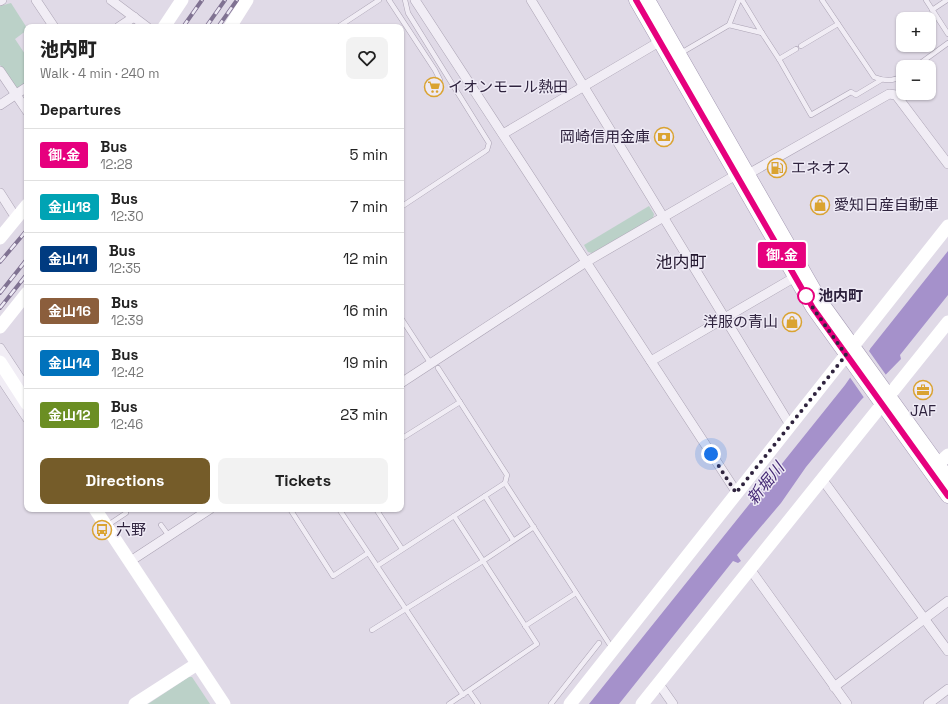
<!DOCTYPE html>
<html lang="en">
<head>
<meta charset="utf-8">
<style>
	:root { --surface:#fff; --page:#f2f2f2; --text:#222; --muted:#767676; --line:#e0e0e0; --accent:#755c29 }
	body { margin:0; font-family:"Space Grotesk","Noto Sans JP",sans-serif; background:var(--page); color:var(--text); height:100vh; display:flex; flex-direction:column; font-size:15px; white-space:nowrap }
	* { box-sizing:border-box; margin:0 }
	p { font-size:13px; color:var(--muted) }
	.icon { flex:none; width:22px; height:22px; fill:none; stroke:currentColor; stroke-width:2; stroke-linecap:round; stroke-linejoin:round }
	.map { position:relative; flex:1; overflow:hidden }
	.details { position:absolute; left:24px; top:24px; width:380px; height:488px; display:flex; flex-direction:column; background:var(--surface); border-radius:8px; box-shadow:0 1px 3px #0004 }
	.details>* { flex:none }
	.badge { padding:0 8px; border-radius:3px; font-size:14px; line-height:26px }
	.controls { position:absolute; left:896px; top:12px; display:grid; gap:8px }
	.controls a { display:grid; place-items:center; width:40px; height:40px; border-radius:8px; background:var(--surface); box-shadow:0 1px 3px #0004; font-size:20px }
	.you { position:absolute; width:20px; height:20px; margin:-10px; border:3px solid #fff; border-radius:50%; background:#1a73e8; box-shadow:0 0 0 6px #1a73e833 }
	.map>.badge { position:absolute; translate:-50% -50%; box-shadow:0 0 0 2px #fff }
	h2 { padding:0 16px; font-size:15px; line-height:36px }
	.round { display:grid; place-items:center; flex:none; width:42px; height:42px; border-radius:8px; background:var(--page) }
	.overview { display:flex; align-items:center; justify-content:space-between; height:68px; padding:0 16px }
	h1 { font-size:19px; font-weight:800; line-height:30px }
	.button { display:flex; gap:8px; margin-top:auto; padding:8px 16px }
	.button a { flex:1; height:46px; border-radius:8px; background:var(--accent); color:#fff; font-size:16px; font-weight:800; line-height:46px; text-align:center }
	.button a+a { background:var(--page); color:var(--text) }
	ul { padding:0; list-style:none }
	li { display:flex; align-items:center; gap:12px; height:52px; padding:0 16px; border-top:1px solid var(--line) }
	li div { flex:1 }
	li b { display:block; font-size:15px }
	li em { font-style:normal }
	li .badge { min-width:44px; font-weight:700; text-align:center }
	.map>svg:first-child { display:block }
	.green { fill:#bbd1c8 }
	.water { fill:#a591cb }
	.pier { fill:#e0dae7 }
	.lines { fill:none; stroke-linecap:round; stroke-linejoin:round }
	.lane-casing { stroke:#aba3b4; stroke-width:5.5 }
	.street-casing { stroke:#aba3b4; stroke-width:10 }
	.primary-casing { stroke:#a499b3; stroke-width:15 }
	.lane { stroke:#f1edf5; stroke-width:4.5 }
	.street { stroke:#f1edf5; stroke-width:9 }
	.secondary { stroke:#fff; stroke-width:13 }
	.primary { stroke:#fff; stroke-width:14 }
	.rail-casing { stroke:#807292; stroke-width:4 }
	.rail { stroke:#eeeaf5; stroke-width:2.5; stroke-dasharray:8; stroke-linecap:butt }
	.line-casing { stroke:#fff; stroke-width:9 }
	.line { stroke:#e6007e; stroke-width:6 }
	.walk { stroke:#2f233e; stroke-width:4; stroke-dasharray:0 7.2 }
	.stop-dot { fill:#fff; stroke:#e6007e; stroke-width:2 }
	.labels { text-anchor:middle; stroke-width:3; stroke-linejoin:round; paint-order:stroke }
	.poi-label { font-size:15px; fill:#2f233e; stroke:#eeeaf5; text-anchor:start }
	.stop-label { font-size:15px; font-weight:bold; fill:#2f233e; stroke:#eeeaf5; text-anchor:start }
	.water-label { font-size:16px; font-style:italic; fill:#462a75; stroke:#eeeaf5 }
	.quarter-label { font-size:17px; fill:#22162e; stroke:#eeeaf5 }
</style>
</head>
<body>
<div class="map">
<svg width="948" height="704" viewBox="0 0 948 704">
	<rect width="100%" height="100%" fill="#e0dae7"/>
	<g class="green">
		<polygon points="11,3 27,28 27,30 15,39 27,57 27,82 19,88 15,87 0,65 0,6"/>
		<polygon points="649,206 654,214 653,218 592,253 588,252 584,245"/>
		<polygon points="189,677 192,677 210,704 148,704"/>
	</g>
	<polygon class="water" points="948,251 948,295 900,355 901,359 861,400 806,467 781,503 737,555 741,561 738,563 733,561 619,704 589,704 845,385 870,349"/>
	<polygon class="pier" points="869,347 870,349 869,351 886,375 888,376 865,399 849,376"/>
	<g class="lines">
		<defs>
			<g id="lane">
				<polyline points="389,0 435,70 440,80"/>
				<polyline points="739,0 729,25 762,33 742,0"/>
				<path d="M822,0L874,77C884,81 894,82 903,75"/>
				<polyline points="926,0 948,34"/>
				<polyline points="932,10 947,0"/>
				<polyline points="338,27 379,0"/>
				<polyline points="762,33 779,59 796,49"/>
				<polyline points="801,46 838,24"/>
				<polyline points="681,53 729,25"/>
				<polyline points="779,59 811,115 851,92 856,95 881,80"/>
				<polyline points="915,67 948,43"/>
				<polyline points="401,207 484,152 487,150 489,143 408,13 405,0"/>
				<polyline points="401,318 431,364"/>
				<polyline points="438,368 507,475 505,483 454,516"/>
				<polyline points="401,439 460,402"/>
				<polyline points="505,483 612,648"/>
				<polyline points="485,496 513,540"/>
				<polyline points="290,509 333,576 368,553"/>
				<polyline points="339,509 463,695"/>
				<polyline points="376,509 402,549"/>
				<polyline points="108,525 126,513"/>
				<polyline points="161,525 169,536"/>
				<polyline points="377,566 454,516 537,644 449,704"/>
				<polyline points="525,626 576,593"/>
				<polyline points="372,630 483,561 534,527"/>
				<polyline points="469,691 478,704"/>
				<polyline points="551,704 599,643"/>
			</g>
			<g id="street">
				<polyline points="36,0 54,27"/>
				<polyline points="111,0 147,27"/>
				<polyline points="415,0 737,493"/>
				<polyline points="531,0 790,425"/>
				<polyline points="0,1 2,0"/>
				<polyline points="119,27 134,17"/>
				<polyline points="0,71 27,111"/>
				<polyline points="0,105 27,87"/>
				<polyline points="503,134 664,39"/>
				<polyline points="743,177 889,94 896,95 948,164"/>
				<polyline points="0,193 16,218"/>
				<polyline points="0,348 27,389"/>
				<polyline points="651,361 795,277"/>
				<polyline points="0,377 27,418"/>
				<polyline points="401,383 586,262 736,175"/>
				<polyline points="822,479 948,651"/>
				<polyline points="129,562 210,509"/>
				<polyline points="750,569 847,704"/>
				<polyline points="659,684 673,704"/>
				<polyline points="834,687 948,601"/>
				<polyline points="928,704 948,689"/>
			</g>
			<g id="primary">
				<polyline points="636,0 813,308 948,496"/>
				<polyline points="648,0 821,302 948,478"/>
			</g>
		</defs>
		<use href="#lane" class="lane-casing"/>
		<use href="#street" class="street-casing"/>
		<use href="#primary" class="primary-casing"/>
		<use href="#lane" class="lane"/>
		<use href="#street" class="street"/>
		<g class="secondary">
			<polyline points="164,27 182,0"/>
			<polyline points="230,27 247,0"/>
			<polyline points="0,238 27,205"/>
			<polyline points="0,327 27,293"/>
			<polyline points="0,362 27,404"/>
			<polyline points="938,464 948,455"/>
			<polyline points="95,509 224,704"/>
			<polyline points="135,704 197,664"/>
			<polyline points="570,704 948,226"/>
			<polyline points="642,704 948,322"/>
		</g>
		<use href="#primary" class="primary"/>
		<defs>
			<g id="rail">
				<polyline points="183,27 202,0"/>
				<polyline points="206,27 225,0"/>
				<polyline points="218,27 237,0"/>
				<polyline points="0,262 27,230"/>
				<polyline points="0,293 27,259"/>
				<polyline points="0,308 27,274"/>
			</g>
		</defs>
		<use href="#rail" class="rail-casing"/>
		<use href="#rail" class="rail"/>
	</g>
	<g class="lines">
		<defs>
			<polyline id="line" points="636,0 813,308 948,496"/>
		</defs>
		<use href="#line" class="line-casing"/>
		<use href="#line" class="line"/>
		<polyline class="walk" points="711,454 736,493 846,355 813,308 806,296"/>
	</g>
	<defs>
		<symbol id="supermarket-ring" viewBox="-11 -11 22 22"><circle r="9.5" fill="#eeeaf5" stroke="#daa331" stroke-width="1.5"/><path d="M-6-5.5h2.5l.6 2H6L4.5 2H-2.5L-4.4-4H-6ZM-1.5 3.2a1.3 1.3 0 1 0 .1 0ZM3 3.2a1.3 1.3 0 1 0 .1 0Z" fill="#daa331"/></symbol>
		<symbol id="bank-ring" viewBox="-11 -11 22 22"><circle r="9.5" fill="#eeeaf5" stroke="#daa331" stroke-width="1.5"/><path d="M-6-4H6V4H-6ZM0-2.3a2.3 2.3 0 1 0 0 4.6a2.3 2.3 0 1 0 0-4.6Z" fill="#daa331"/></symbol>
		<symbol id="fuel-ring" viewBox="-11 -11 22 22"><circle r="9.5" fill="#eeeaf5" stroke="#daa331" stroke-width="1.5"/><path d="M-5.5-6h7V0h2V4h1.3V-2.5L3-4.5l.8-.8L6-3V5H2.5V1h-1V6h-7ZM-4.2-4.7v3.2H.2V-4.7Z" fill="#daa331"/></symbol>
		<symbol id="shop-ring" viewBox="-11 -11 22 22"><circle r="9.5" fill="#eeeaf5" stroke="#daa331" stroke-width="1.5"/><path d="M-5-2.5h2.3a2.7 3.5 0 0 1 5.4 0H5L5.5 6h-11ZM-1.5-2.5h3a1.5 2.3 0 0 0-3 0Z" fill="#daa331"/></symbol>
		<symbol id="office-ring" viewBox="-11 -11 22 22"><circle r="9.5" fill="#eeeaf5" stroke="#daa331" stroke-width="1.5"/><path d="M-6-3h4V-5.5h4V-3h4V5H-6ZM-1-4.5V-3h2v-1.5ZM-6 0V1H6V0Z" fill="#daa331"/></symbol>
		<symbol id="bus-ring" viewBox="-11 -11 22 22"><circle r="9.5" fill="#eeeaf5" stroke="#daa331" stroke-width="1.5"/><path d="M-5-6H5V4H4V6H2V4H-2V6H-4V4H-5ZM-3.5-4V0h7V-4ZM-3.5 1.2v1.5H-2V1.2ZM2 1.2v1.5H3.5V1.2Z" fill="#daa331"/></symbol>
	</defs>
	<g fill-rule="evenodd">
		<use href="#supermarket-ring" x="423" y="76" width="22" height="22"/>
		<use href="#bank-ring" x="653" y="126" width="22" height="22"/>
		<use href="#fuel-ring" x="766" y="157" width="22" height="22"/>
		<use href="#shop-ring" x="809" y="194" width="22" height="22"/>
		<use href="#shop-ring" x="781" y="311" width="22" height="22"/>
		<use href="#office-ring" x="912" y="379" width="22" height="22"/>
		<use href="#bus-ring" x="91" y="519" width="22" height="22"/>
	</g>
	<circle class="stop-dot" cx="806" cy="296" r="8"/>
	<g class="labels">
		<g class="poi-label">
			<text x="448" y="92">イオンモール熱田</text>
			<text x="650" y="142" text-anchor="end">岡崎信用金庫</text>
			<text x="791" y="173">エネオス</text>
			<text x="834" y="210">愛知日産自動車</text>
			<text x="778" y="327" text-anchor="end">洋服の青山</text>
			<text x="923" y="416" text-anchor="middle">JAF</text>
			<text x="116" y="535">六野</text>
		</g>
		<g class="stop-label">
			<text x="818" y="301">池内町</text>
		</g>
		<g class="water-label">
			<text transform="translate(765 483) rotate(-51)" y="6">新堀川</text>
		</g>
		<g class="quarter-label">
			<text x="681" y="268">池内町</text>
		</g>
	</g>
</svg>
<div class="controls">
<a>+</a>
<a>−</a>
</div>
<div class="you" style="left:711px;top:454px"></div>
<b class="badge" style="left:782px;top:255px;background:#e6007e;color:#fff">御.金</b>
<section class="details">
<div class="overview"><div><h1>池内町</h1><p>Walk · 4 min · 240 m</p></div><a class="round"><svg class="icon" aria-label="heart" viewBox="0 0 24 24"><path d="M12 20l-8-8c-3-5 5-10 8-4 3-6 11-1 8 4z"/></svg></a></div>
<h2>Departures</h2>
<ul>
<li><span class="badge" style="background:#e6007e;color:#fff">御.金</span><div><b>Bus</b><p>12:28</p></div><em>5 min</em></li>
<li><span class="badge" style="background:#00a3b4;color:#fff">金山18</span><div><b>Bus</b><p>12:30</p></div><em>7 min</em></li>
<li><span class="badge" style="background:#003b80;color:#fff">金山11</span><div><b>Bus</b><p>12:35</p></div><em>12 min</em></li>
<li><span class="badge" style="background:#8b5e3c;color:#fff">金山16</span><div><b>Bus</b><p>12:39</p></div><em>16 min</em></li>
<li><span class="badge" style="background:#0072bc;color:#fff">金山14</span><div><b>Bus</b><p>12:42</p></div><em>19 min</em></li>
<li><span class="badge" style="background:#6b8e23;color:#fff">金山12</span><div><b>Bus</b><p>12:46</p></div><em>23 min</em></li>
</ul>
<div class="button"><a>Directions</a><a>Tickets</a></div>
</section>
</div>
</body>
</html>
